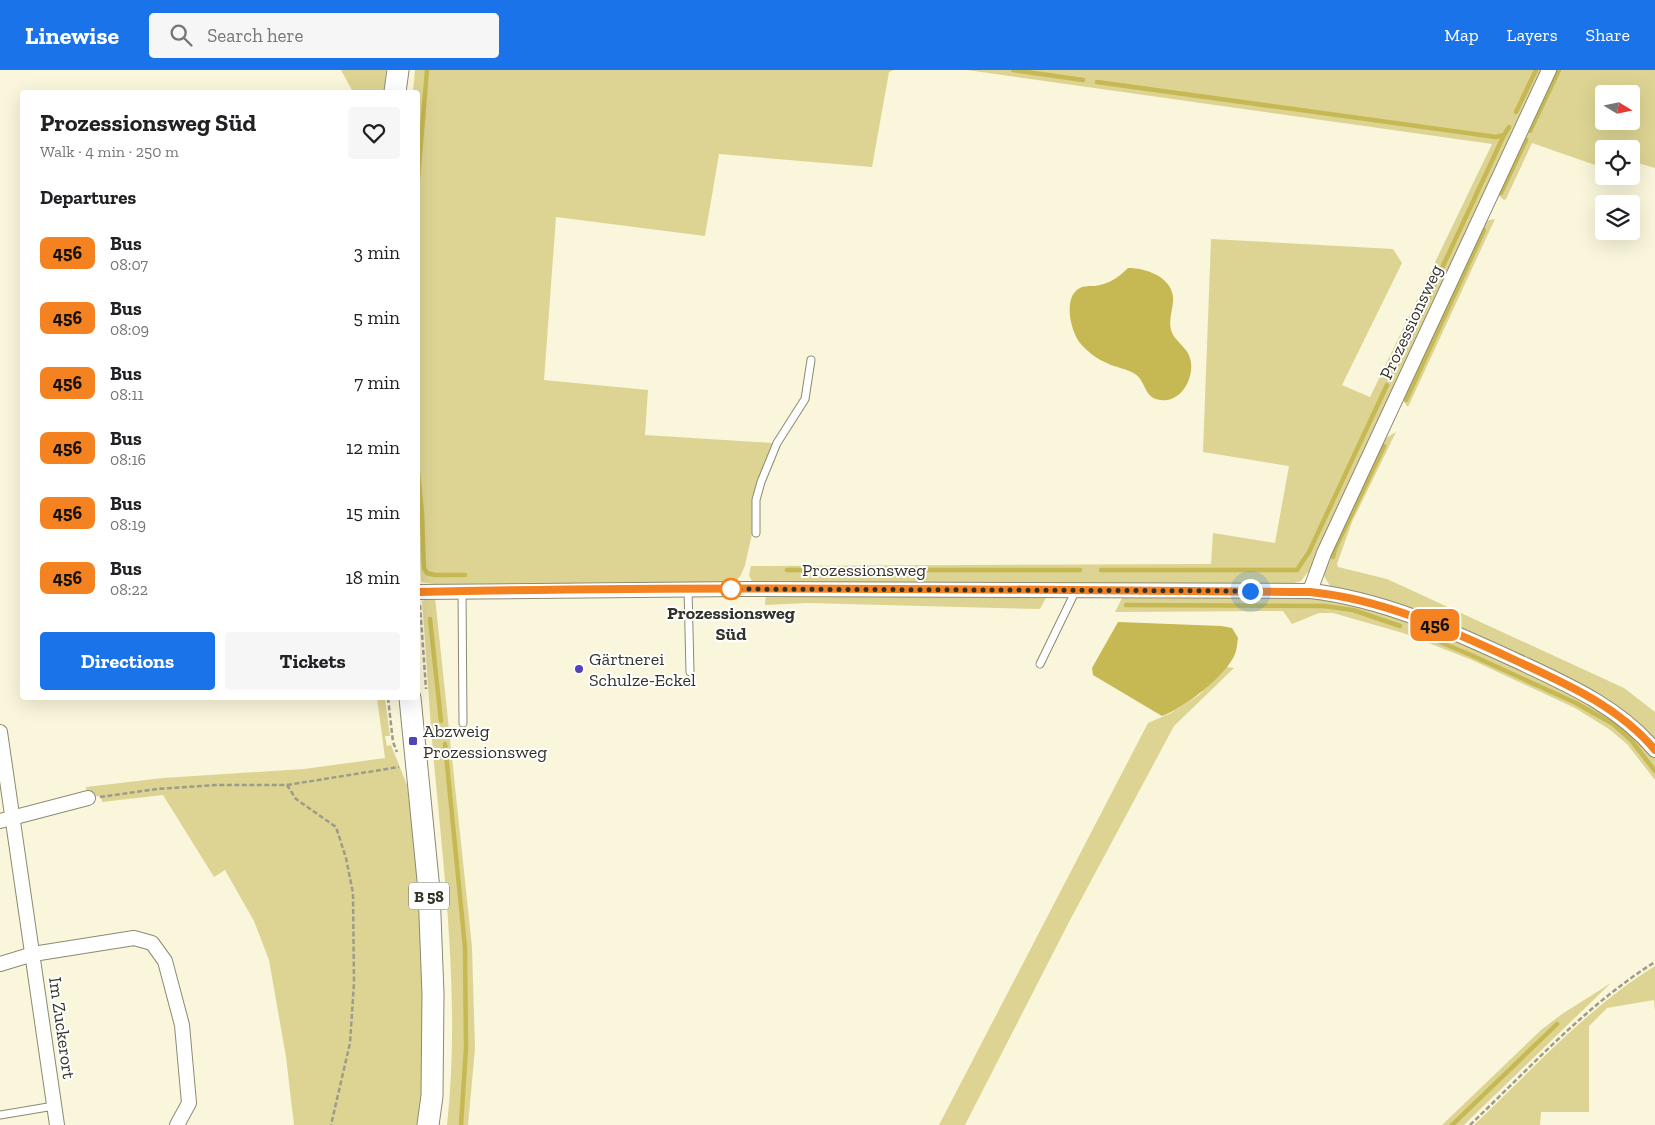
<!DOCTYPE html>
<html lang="en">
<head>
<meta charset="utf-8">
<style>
	:root { --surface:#fff; --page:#f6f6f6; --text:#202124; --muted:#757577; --accent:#1a73e8 }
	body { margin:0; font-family:"Zilla Slab",serif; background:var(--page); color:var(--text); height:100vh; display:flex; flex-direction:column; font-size:19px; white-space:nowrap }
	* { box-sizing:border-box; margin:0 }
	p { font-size:16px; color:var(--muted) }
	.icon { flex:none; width:28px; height:28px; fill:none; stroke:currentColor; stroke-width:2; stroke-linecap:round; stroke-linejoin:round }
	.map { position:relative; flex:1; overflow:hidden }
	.panel { position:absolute; left:20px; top:20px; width:400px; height:610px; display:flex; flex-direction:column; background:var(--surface); border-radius:5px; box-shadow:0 5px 20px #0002 }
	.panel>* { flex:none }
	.badge { padding:0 10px; border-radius:8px; font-size:18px; line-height:32px }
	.needle { width:32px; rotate:100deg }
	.controls { position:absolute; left:1595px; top:15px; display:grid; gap:10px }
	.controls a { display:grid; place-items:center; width:45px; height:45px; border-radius:5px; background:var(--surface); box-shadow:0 5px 20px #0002; font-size:25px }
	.you { position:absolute; width:25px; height:25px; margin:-12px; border:4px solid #fff; border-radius:50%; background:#1a73e8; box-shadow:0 0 0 8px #1a73e833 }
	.map>.badge { position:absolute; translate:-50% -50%; box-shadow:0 0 0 2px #fff }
	h2 { padding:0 20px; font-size:19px; line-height:45px }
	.round { display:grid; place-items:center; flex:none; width:52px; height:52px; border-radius:5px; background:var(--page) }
	.headline { display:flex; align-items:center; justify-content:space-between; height:85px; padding:0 20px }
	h1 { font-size:24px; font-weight:800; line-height:38px }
	.button { display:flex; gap:10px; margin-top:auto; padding:10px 20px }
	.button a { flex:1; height:58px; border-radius:5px; background:var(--accent); color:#fff; font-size:20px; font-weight:800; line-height:58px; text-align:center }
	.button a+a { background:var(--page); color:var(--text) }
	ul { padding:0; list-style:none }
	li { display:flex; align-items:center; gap:15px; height:65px; padding:0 20px }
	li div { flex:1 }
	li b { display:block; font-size:19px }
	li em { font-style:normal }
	li .badge { min-width:55px; font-weight:700; text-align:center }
	header { display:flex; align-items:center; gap:30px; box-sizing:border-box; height:70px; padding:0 25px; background:var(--accent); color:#fff }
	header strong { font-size:24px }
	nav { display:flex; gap:28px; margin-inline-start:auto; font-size:18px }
	.search { width:350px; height:45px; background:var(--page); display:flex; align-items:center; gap:12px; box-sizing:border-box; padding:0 18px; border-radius:5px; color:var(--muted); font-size:19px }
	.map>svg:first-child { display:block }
	.green { fill:#ddd493; fill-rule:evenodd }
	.water { fill:#c6b852 }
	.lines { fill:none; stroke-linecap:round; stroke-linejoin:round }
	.stream { stroke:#c6b852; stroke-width:4.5 }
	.lane-casing { stroke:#8c8a71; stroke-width:9 }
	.street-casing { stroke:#8c8a71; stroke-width:16 }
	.primary-casing { stroke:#8c8a71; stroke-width:23 }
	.path { stroke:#9e9c89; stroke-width:2.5; stroke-dasharray:5 2.5; stroke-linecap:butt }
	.lane { stroke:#fff; stroke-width:7 }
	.street { stroke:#fff; stroke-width:14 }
	.primary { stroke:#fff; stroke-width:21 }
	.line-casing { stroke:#fff; stroke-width:11 }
	.line { stroke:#f58220; stroke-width:8 }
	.walk { stroke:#343329; stroke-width:5; stroke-dasharray:0 9 }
	.stop-dot { fill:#fff; stroke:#f58220; stroke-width:2.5 }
	.poi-dot { fill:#5042ba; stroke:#fff; stroke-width:2 }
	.labels { text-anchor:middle; stroke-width:4; stroke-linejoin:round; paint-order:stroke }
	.shield { fill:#fff; stroke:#717069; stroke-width:1 }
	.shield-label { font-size:16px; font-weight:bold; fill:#343329 }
	.street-label { font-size:18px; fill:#343329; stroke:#fff }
	.stop-label { font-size:18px; font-weight:bold; fill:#343329; stroke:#fff }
	.poi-label { font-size:18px; fill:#343329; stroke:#fff; text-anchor:start }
</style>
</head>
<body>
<header>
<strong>Linewise</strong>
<div class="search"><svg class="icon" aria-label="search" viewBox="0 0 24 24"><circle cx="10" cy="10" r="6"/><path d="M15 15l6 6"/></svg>Search here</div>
<nav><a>Map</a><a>Layers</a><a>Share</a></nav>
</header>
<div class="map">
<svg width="1655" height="1055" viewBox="0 0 1655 1055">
	<rect width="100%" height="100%" fill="#f9f6db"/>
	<g class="green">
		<polygon points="341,0 386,0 384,22 353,22"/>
		<polygon points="415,0 894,0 889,2 872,97 719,84 705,166 556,147 544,310 648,320 645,365 773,373 752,428 752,464 745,495 741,505 735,513 434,514 421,512 418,439 418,22 413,22"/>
		<polygon points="967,0 1546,0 1312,497 1301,511 1287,515 753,514 749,505 751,496 1211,494 1213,463 1275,473 1289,396 1203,382 1211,169 1393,179 1402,193 1342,315 1370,327 1492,74"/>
		<path d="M1553,0H1655V98L1631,91V79H1604V83L1598,96L1532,73L1506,129L1504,130L1499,126L1498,121ZM1604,24H1631V51H1604Z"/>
		<polygon points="1495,149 1408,337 1404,332 1404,327 1484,154 1489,150"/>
		<polygon points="1396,362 1352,452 1337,494 1338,497 1387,509 1624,618 1655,642 1655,672 1643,658 1412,540 1330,516 1324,506 1328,484 1384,369"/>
		<polygon points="766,524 1047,526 1040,539 807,533 765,535"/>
		<path d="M435,527L472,877L475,979L468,1055H447C461,927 443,798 432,670C428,624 426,577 422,531Z"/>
		<polygon points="1287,527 1326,528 1406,550 1475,577 1580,627 1635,664 1655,688 1655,710 1627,674 1609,659 1575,638 1472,590 1403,563 1333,543 1319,543 1292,554 1283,541 1115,542 1122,528"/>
		<polygon points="1226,597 1234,598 1174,656 1069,852 965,1055 939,1055 1148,653 1171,643 1199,625"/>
		<polygon points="377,628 385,628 390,666 385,666 387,676 391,675 407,715 420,819 426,924 421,1055 294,1055 286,987 269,890 254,851 225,800 214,807 163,725 102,732 101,727 87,724 86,717 163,708 304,699 385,688"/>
		<path d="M1655,896V941L1654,930L1607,938L1589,956V1042H1541L1540,1055H1474C1532,1000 1587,938 1655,896Z"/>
		<polygon points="1611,913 1464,1055 1442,1055 1541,960 1562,944"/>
	</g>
	<g class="water">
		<path d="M1128,198C1145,198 1170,206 1173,226C1174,237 1168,249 1171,260C1174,271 1187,277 1190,288C1196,307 1180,337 1156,329C1144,325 1145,310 1135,304C1126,298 1116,298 1107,293C1096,289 1087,281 1080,273C1070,260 1063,226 1080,218C1084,216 1091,216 1095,216C1109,214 1118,208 1128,198Z"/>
		<path d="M1118,552L1221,556L1232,558L1238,568C1237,573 1237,579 1235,584C1226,606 1184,638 1162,646L1093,605L1092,598Z"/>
	</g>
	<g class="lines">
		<g class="stream">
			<polyline points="1013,0 1083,10"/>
			<polyline points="1097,12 1496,67 1504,65 1509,57"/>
			<polyline points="1516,42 1536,0"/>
			<polyline points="1530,61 1559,0"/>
			<polyline points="418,108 427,0"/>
			<polyline points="1501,123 1526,70"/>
			<polyline points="1394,301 1504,65"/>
			<polyline points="1406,330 1484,160"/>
			<polyline points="418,403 422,443 424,498 427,503 435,505 465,505"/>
			<polyline points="1333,487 1335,479 1384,376"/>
			<polyline points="787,500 1080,500"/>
			<polyline points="1101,500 1297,500 1309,482 1387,315"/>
			<polyline points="1126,535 1324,536 1353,540 1400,556"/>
			<polyline points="430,549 441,651"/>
			<polyline points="1416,562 1471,585 1576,633 1613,654 1631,670 1655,701"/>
			<polyline points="445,674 465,877 466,978 461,1055"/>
			<polyline points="1452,1055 1557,954"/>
		</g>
		<defs>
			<g id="lane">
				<polyline points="756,463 756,430 761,412 777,373 805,329 811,290"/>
				<polyline points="688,519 690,602"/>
				<polyline points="462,521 463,653"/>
				<polyline points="1040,594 1076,520"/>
				<polyline points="0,1045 54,1036"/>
			</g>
			<g id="street">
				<polyline points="1310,521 1324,483 1549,0"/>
				<path d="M418,522L742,519L1310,521C1382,529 1450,560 1515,590C1566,614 1618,636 1655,680"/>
				<polyline points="0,662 57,1055"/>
				<polyline points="0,751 88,728"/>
				<polyline points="0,894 33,884 134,868 152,873 165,891 182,955 189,1033 177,1055"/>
			</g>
			<g id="primary">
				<polyline points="395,22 398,0"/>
				<polyline points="410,628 429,820 433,924 432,1026 428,1055"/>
			</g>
		</defs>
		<use href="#lane" class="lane-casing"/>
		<use href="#street" class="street-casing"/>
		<use href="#primary" class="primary-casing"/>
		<g class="path">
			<polyline points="420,535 426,619"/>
			<polyline points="388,628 393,672 397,682"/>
			<polyline points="287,715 399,697"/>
			<polyline points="100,727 157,719 216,715 287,715 296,729 336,757 346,788 353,823 354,913 350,973 331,1055"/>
			<path d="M1470,1055C1529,999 1586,935 1655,892"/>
		</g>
		<use href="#lane" class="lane"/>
		<use href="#street" class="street"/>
		<use href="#primary" class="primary"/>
	</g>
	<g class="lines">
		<defs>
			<path id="line" d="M418,522C715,515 1013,520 1310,522C1383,529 1453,561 1519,592C1568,615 1619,637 1655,680"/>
		</defs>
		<use href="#line" class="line-casing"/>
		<use href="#line" class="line"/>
		<polyline class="walk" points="731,519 1250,521"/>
	</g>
	<circle class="stop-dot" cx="731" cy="519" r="10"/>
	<g class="poi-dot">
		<circle cx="579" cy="599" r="5"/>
		<rect x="408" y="666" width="10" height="10" rx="2.5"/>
	</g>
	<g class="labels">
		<rect class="shield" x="409" y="812.5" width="40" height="27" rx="4"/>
		<g class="shield-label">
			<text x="429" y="832">B 58</text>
		</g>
		<g class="street-label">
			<text transform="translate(1411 252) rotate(-65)" y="6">Prozessionsweg</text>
			<text x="864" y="506">Prozessionsweg</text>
			<text transform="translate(62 958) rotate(82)" y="6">Im Zuckerort</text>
		</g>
		<g class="stop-label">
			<text x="731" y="549">Prozessionsweg<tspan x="731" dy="21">Süd</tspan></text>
		</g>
		<g class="poi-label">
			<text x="589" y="595">Gärtnerei<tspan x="589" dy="21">Schulze-Eckel</tspan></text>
			<text x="423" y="667">Abzweig<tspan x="423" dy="21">Prozessionsweg</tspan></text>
		</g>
	</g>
</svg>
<div class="controls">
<a><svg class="needle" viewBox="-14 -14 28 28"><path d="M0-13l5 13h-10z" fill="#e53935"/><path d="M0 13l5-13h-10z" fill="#757577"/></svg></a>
<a><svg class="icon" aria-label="locate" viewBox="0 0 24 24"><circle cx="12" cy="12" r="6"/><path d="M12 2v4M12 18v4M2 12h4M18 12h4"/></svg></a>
<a><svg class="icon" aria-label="layers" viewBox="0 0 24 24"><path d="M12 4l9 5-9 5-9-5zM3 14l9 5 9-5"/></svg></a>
</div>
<div class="you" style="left:1250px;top:521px"></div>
<b class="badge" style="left:1435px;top:555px;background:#f58220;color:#111">456</b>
<section class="panel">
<div class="headline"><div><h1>Prozessionsweg Süd</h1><p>Walk · 4 min · 250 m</p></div><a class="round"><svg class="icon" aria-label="heart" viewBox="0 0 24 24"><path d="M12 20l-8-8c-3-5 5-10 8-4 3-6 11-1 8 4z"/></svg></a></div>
<h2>Departures</h2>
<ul>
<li><span class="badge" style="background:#f58220;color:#111">456</span><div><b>Bus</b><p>08:07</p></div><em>3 min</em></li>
<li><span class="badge" style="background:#f58220;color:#111">456</span><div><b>Bus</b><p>08:09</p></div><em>5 min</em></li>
<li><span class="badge" style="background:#f58220;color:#111">456</span><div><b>Bus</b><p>08:11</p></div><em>7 min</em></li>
<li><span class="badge" style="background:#f58220;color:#111">456</span><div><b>Bus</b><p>08:16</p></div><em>12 min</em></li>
<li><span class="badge" style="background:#f58220;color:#111">456</span><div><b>Bus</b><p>08:19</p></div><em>15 min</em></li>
<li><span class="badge" style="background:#f58220;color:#111">456</span><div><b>Bus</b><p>08:22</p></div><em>18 min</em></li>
</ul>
<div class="button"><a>Directions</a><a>Tickets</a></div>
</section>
</div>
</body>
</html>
